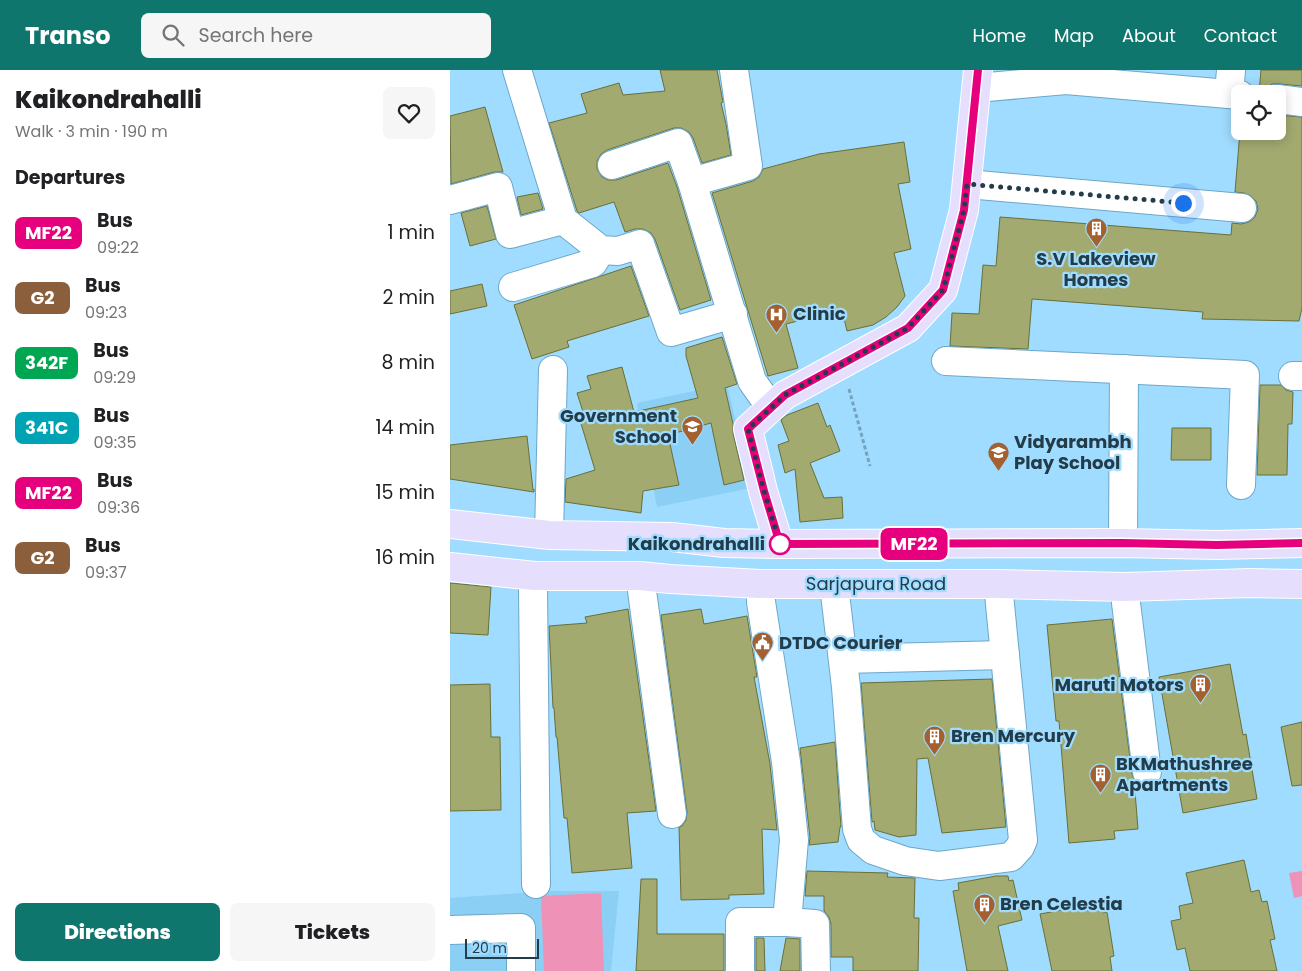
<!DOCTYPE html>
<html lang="en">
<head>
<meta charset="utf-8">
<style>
	:root { --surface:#fff; --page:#f6f6f6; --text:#202124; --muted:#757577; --accent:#0f766e }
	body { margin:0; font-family:Poppins,sans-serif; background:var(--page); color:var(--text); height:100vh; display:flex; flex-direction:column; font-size:19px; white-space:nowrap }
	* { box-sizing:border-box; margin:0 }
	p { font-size:16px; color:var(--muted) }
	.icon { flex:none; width:28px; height:28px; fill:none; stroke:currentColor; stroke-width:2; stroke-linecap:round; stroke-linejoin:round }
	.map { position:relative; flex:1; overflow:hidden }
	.details { display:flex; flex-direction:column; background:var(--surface); width:450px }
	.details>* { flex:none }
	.badge { padding:0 10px; border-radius:8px; font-size:18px; line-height:32px }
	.tools { position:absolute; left:781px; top:15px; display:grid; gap:10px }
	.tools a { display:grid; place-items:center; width:55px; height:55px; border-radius:8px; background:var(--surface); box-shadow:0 2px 12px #0003; font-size:25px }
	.scale { position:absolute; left:15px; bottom:12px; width:74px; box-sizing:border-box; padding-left:5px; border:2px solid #233c4a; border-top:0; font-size:14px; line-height:18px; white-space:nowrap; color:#233c4a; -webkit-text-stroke:4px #a0dcff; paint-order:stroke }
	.you { position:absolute; width:25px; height:25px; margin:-12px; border:4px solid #fff; border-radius:50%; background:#1a73e8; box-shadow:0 0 0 8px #1a73e833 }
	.map>.badge { position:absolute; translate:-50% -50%; box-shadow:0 0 0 2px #fff }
	h2 { padding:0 15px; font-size:19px; line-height:45px }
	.round { display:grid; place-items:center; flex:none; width:52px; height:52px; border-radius:8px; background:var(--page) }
	.overview { display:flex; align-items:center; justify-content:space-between; height:85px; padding:0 15px }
	h1 { font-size:24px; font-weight:800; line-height:38px }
	.action { display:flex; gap:10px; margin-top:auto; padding:10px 15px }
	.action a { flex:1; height:58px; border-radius:8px; background:var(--accent); color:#fff; font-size:20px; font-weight:800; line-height:58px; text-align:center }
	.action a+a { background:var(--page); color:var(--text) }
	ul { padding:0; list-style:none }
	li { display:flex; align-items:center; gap:15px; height:65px; padding:0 15px }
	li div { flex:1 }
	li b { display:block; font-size:19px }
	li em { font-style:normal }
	li .badge { min-width:55px; font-weight:700; text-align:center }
	header { display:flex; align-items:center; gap:30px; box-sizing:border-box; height:70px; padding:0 25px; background:var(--accent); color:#fff }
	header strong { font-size:24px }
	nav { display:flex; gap:28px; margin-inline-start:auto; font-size:18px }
	.search { width:350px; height:45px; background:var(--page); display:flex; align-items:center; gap:12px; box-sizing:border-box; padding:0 18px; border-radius:8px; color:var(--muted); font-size:19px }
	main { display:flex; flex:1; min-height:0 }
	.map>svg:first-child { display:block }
	.built { fill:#8ccff5 }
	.green { fill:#ee92b7 }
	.building { fill:#a2aa70; stroke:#696f38 }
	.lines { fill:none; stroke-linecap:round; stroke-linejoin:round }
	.minor-casing { stroke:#6da7c8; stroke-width:30 }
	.major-casing { stroke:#fff; stroke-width:30 }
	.path { stroke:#73a3be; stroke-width:3; stroke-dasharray:4 2.5; stroke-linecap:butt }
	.minor { stroke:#fff; stroke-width:28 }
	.major { stroke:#e5defd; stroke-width:28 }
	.line-casing { stroke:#fff; stroke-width:11 }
	.line { stroke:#e6007e; stroke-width:8 }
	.walk { stroke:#233c4a; stroke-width:5; stroke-dasharray:0 9 }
	.stop-dot { fill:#fff; stroke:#e6007e; stroke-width:2.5 }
	.labels { text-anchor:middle; stroke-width:4.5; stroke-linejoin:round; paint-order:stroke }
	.poi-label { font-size:18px; font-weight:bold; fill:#233c4a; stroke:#a0dcff; text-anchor:start }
	.stop-label { font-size:18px; font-weight:bold; fill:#233c4a; stroke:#a0dcff; text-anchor:end }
	.street-label { font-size:18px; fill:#233c4a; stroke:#a0dcff }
</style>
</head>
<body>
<header>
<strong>Transo</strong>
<div class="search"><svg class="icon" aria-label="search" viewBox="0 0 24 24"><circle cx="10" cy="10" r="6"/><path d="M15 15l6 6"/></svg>Search here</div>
<nav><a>Home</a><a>Map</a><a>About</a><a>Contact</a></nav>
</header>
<main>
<section class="details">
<div class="overview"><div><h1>Kaikondrahalli</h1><p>Walk · 3 min · 190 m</p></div><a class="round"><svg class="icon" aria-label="heart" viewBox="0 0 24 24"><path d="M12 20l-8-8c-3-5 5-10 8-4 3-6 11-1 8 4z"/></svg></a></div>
<h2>Departures</h2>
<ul>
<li><span class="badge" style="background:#e6007e;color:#fff">MF22</span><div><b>Bus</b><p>09:22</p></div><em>1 min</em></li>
<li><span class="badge" style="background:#8b5e3c;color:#fff">G2</span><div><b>Bus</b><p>09:23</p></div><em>2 min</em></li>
<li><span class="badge" style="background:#00a651;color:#fff">342F</span><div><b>Bus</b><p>09:29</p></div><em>8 min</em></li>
<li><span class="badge" style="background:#00a3b4;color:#fff">341C</span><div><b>Bus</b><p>09:35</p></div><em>14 min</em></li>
<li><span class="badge" style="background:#e6007e;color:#fff">MF22</span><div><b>Bus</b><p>09:36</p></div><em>15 min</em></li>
<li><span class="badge" style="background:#8b5e3c;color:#fff">G2</span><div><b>Bus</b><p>09:37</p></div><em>16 min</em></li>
</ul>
<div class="action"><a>Directions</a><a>Tickets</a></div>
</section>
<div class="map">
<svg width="852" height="901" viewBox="0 0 852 901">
	<rect width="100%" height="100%" fill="#a0dcff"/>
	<g class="built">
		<polygon points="277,314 301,418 207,437 187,333"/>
		<polygon points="99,821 169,821 161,901 0,901 0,828"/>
	</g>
	<g class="green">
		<polygon points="852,801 852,826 844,828 839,803"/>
		<polygon points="151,823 154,901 94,901 91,826"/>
	</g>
	<g class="building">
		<polygon points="210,0 267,0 273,32 271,33 276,54 281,85 252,93 243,68 239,62 231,58 224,58 157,80 151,84 147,91 147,99 152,107 158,110 166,110 218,93 227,117 261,230 230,240 205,169 201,163 193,159 185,159 175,162 164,132 129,143 127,141 99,53 137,43 131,24 169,13 173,25 215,21"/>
		<polygon points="811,0 852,0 852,16 830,14 822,14 816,19 814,23 809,23"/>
		<polygon points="35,37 53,102 44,102 1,114 0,46"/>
		<polygon points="828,45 852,47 852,238 849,251 752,249 753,242 582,229 578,279 500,276 502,243 529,244 533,195 546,196 550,147 781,165 782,153 791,154 799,152 805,147 808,139 806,131 801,126 794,123 785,122 790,61 828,61"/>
		<polygon points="454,72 460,112 448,114 461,179 444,183 455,226 447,237 436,247 423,255 397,261 392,240 336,254 348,298 318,306 262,123 303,111 309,107 313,99 369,84"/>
		<polygon points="88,123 93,139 71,145 67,127"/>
		<polygon points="37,136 46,169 20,176 11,143"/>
		<polygon points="181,196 199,246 117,271 119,277 82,289 64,235"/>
		<polygon points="32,214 37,236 0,244 0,221"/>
		<polygon points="272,267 287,314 275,318 283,354 283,363 294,410 274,415 261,353 218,365 229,415 193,421 191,443 115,432 116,409 145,400 129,347 134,345 127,323 141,319 137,306 172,297 184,342 248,328 236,286 236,278"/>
		<polygon points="810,315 831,315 836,320 843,322 842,354 838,354 837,405 807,405"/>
		<polygon points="368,333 377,357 380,355 390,381 360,393 374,428 392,427 393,448 350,452 345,399 335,403 328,375 339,371 331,350 337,345"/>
		<polygon points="722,358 761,358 761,390 721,390"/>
		<polygon points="77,366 83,420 84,419 84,422 0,409 0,375"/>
		<polygon points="0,513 41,517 38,565 0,563"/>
		<polygon points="178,539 206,741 177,743 182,798 122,803 117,748 114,748 107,667 106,667 104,638 103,638 99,556 137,553 135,547"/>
		<polygon points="251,539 254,554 297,546 307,607 304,607 320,694 327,760 312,759 314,824 279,825 279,829 231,830 229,757 232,756 236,750 237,742 211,545"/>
		<polygon points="662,549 682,704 684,709 688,759 664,761 665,769 619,773 609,651 606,651 597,555"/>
		<polygon points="780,594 793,665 796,664 807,729 733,743 709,607"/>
		<polygon points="542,609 556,757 492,763 478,688 467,689 466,765 449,767 425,760 424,751 422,752 411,613"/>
		<polygon points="40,614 41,667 50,667 51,740 0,741 0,615"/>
		<polygon points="852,652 852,715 842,716 831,657"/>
		<polygon points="385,672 391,757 390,757 388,772 359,775 360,768 350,678"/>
		<polygon points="794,790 801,822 809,820 812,832 817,831 825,869 820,870 827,901 740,901 735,878 727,880 721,851 731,849 729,836 743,833 736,803"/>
		<polygon points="357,801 438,803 437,807 465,808 464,848 469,848 468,901 403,901 403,887 381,887 381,854 379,847 374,841 374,826 355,826"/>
		<polygon points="546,806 558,806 559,811 563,810 572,850 548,856 558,901 517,901 503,821 509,820 508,813"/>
		<polygon points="191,809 207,809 207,864 274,864 274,901 186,901"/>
		<polygon points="651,833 653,843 657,842 664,886 660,887 662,901 602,901 590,844"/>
		<polygon points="306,868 314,868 315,901 306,901"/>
		<polygon points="336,868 350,869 350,901 330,901"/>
	</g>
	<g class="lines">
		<defs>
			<g id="minor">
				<polyline points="67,0 113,150 151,180 168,181 190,174 221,262 283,244"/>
				<polyline points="527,18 616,10 790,25"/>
				<polyline points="779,24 781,0"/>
				<polyline points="828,29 852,32"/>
				<polyline points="162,95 228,73 242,112 302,311 321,338"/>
				<polyline points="242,112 298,96 284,0"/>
				<polyline points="517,114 792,138"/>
				<polyline points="0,130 48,117 60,164 113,150"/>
				<polyline points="63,217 143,193 151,180"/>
				<polyline points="496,291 795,305 791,415"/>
				<polyline points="843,306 852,306"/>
				<polyline points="99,465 103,300"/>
				<polyline points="673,473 674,299"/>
				<polyline points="85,506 83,517 86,814"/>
				<polyline points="190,506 222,744"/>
				<polyline points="384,515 396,617 407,759 411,770 423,780 455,791 489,796 561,787 570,777 573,770 548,514"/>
				<polyline points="675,517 676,533 697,702"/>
				<polyline points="393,589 555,585"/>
				<polyline points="337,852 365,854 366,901"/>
				<polyline points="0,860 71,858 71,901"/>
				<polyline points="290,901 290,852 337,852 344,770 336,692 311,532 310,514"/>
			</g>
			<g id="major">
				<polyline points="0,454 99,465 222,467 274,473 329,474 673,473 767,475 852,473"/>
				<polyline points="329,474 313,421 298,359 335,325 458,258 493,220 514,140 528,0"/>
				<polyline points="0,497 85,506 190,506 220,509 310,514 548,514 675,517 800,513 852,514"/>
			</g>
		</defs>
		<use href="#minor" class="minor-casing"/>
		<use href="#major" class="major-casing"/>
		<polyline class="path" points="399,319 420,396"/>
		<use href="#minor" class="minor"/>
		<use href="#major" class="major"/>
	</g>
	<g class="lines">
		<defs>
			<polyline id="line" points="528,0 514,140 493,220 458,258 335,325 298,359 314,421 330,474 672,473 767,475 852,473"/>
		</defs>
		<use href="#line" class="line-casing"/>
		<use href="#line" class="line"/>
		<polyline class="walk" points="330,474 314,421 298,359 335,325 458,258 493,220 514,140 517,114 733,133"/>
	</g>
	<defs>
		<symbol id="building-pin" viewBox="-11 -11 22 30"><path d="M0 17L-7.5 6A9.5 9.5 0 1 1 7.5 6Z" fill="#a4612f" stroke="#a0dcff"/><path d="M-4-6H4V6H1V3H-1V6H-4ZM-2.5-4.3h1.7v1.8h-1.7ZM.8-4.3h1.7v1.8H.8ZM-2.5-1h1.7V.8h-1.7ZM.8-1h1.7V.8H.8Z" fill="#fff"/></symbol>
		<symbol id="hospital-pin" viewBox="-11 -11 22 30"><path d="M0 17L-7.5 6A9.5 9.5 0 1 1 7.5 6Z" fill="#a4612f" stroke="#a0dcff"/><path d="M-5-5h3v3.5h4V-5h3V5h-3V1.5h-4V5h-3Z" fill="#fff"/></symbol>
		<symbol id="school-pin" viewBox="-11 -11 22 30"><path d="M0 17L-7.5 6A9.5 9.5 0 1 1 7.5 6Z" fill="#a4612f" stroke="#a0dcff"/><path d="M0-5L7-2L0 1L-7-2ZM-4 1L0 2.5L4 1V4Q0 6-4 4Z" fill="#fff"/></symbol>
		<symbol id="civic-pin" viewBox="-11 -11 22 30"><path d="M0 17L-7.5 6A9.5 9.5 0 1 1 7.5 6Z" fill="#a4612f" stroke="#a0dcff"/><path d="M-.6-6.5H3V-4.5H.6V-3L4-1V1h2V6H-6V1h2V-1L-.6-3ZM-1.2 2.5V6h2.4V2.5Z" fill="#fff"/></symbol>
	</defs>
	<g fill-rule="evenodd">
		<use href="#building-pin" x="634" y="146" width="25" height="34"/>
		<use href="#hospital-pin" x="314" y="232" width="25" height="34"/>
		<use href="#school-pin" x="230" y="344" width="25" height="34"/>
		<use href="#school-pin" x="536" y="370" width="25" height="34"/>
		<use href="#civic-pin" x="300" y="560" width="25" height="34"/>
		<use href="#building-pin" x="738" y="602" width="25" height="34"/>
		<use href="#building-pin" x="472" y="654" width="25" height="34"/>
		<use href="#building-pin" x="638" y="692" width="25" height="34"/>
		<use href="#building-pin" x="522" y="822" width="25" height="34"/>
	</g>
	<circle class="stop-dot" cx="330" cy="474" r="10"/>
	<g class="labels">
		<g class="poi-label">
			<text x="646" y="195" text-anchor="middle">S.V Lakeview<tspan x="646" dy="21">Homes</tspan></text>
			<text x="343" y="250">Clinic</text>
			<text x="227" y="352" text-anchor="end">Government<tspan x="227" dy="21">School</tspan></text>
			<text x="564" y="378">Vidyarambh<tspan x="564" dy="21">Play School</tspan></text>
			<text x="329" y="579">DTDC Courier</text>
			<text x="734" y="621" text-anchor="end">Maruti Motors</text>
			<text x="501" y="672">Bren Mercury</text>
			<text x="666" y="700">BKMathushree<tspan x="666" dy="21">Apartments</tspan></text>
			<text x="550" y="840">Bren Celestia</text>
		</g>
		<g class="stop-label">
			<text x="315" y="480">Kaikondrahalli</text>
		</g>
		<g class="street-label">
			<text x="426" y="520">Sarjapura Road</text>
		</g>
	</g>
</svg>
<div class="tools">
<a><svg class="icon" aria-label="locate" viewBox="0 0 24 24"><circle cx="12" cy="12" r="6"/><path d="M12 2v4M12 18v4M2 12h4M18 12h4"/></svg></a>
</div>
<div class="scale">20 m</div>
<div class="you" style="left:733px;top:133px"></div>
<b class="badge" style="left:464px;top:474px;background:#e6007e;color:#fff">MF22</b>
</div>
</main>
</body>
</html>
